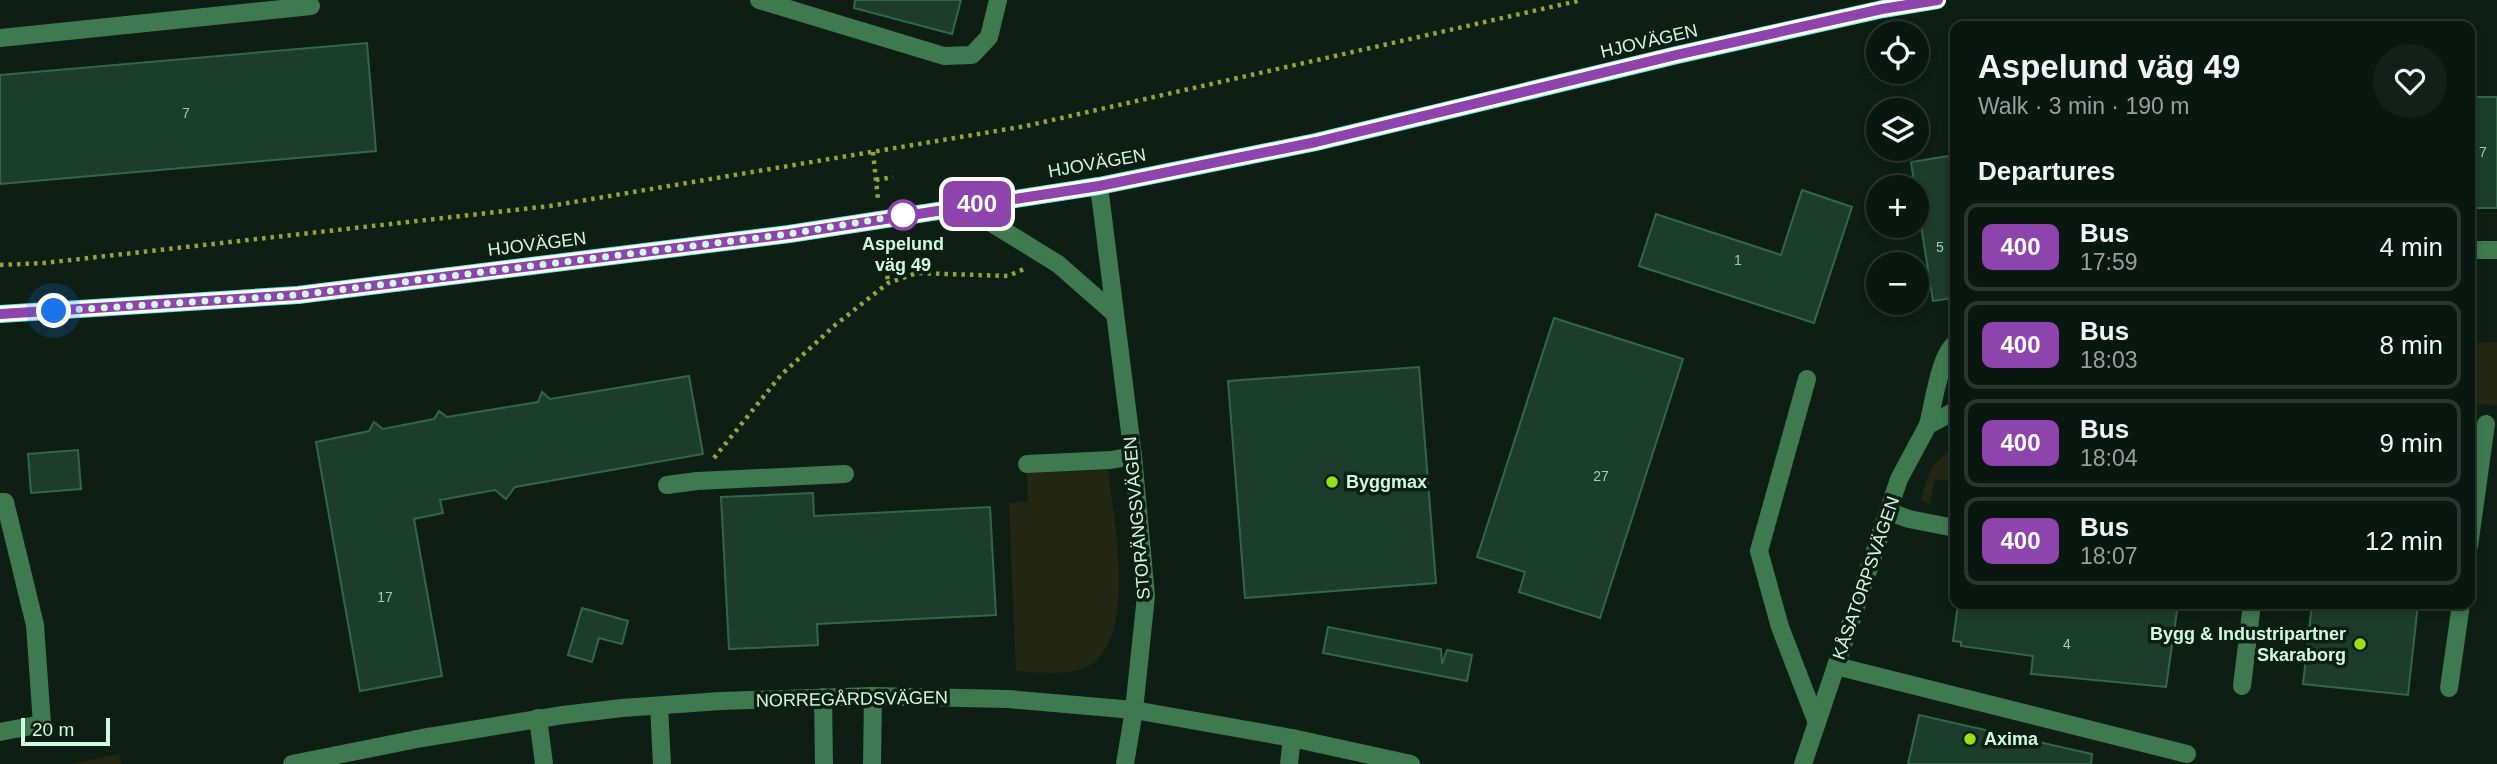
<!DOCTYPE html>
<html lang="en">
<head>
<meta charset="utf-8">
<style>
	:root { --surface:#0a1610; --page:#131f19; --text:#f1f3f6; --muted:#999f9f; --line:#2a3530 }
	body { margin:0; font-family:Helvetica,sans-serif; background:var(--page); color:var(--text); height:100vh; display:flex; flex-direction:column; font-size:26px; white-space:nowrap }
	* { box-sizing:border-box; margin:0 }
	p { font-size:23px; color:var(--muted) }
	.icon { flex:none; width:38px; height:38px; fill:none; stroke:currentColor; stroke-width:2; stroke-linecap:round; stroke-linejoin:round }
	.map { position:relative; flex:1; overflow:hidden }
	.panel { position:absolute; left:1950px; top:21px; width:525px; height:588px; display:flex; flex-direction:column; background:var(--surface); border-radius:14px; box-shadow:0 4px 10px #0003,0 0 0 2px var(--line) }
	.panel>* { flex:none }
	.badge { padding:0 14px; border-radius:10px; font-size:24px; line-height:46px }
	.buttons { position:absolute; left:1866px; top:21px; display:grid; gap:14px }
	.buttons a { display:grid; place-items:center; width:63px; height:63px; border-radius:50%; background:var(--surface); box-shadow:0 4px 10px #0003,0 0 0 2px var(--line); font-size:35px }
	.scale { position:absolute; left:21px; bottom:18px; width:89px; box-sizing:border-box; padding-left:7px; border:4px solid #d0fadf; border-top:0; font-size:19px; line-height:24px; white-space:nowrap; color:#d0fadf; -webkit-text-stroke:5px #0e1e15; paint-order:stroke }
	.you { position:absolute; width:35px; height:35px; margin:-18px; border:5px solid #fff; border-radius:50%; background:#1a73e8; box-shadow:0 0 0 10px #1a73e833 }
	.map>.badge { position:absolute; translate:-50% -50%; box-shadow:0 0 0 4px #fff }
	h2 { padding:0 28px; font-size:26px; line-height:63px }
	.round { display:grid; place-items:center; flex:none; width:74px; height:74px; border-radius:37px; background:var(--page) }
	.overview { display:flex; align-items:center; justify-content:space-between; height:119px; padding:0 28px }
	h1 { font-size:33px; font-weight:700; line-height:52px }
	ul { padding:0; list-style:none }
	li { display:flex; align-items:center; gap:21px; height:88px; margin:0 14px 10px; padding:0 14px; border:4px solid var(--line); border-radius:14px }
	li div { flex:1 }
	li b { display:block; font-size:26px }
	li em { font-style:normal }
	li .badge { min-width:77px; font-weight:700; text-align:center }
	.map>svg:first-child { display:block }
	.green { fill:#232712 }
	.building { fill:#1c3d2b; stroke:#316749; stroke-width:2 }
	.lines { fill:none; stroke-linecap:round; stroke-linejoin:round }
	.path { stroke:#91a539; stroke-width:4.5; stroke-dasharray:3.5 5; stroke-linecap:butt }
	.minor { stroke:#3e794f; stroke-width:18 }
	.major { stroke:#62efdd; stroke-width:18 }
	.line-casing { stroke:#fff; stroke-width:16 }
	.line { stroke:#8e44ad; stroke-width:10 }
	.walk { stroke:#d0fadf; stroke-width:7; stroke-dasharray:0 12.6 }
	.stop-dot { fill:#fff; stroke:#8e44ad; stroke-width:3.5 }
	.poi-dot { fill:#9ae016; stroke:#0e1e15; stroke-width:2.5 }
	.labels { text-anchor:middle; stroke-width:7; stroke-linejoin:round; paint-order:stroke }
	.number-label { font-size:14px; fill:#a3cbb2 }
	.street-label { font-size:18px; fill:#d0fadf; stroke:#0e1e15 }
	.stop-label { font-size:18px; font-weight:bold; fill:#d0fadf; stroke:#0e1e15 }
	.poi-label { font-size:18px; font-weight:bold; fill:#d0fadf; stroke:#0e1e15; text-anchor:start }
</style>
</head>
<body>
<div class="map">
<svg width="2497" height="764" viewBox="0 0 2497 764">
	<rect width="100%" height="100%" fill="#0e1e15"/>
	<g class="green">
		<polygon points="2497,342 2497,405 2469,404 2469,343"/>
		<path d="M1955,446V482L1935,479L1930,504L1921,501C1927,474 1932,463 1955,446Z"/>
		<path d="M1108,470C1113,517 1138,635 1090,665C1071,677 1037,672 1016,671L1009,503L1028,501L1027,473Z"/>
		<polygon points="119,754 121,764 71,764"/>
	</g>
	<g class="building">
		<polygon points="855,0 961,0 952,34 854,8"/>
		<polygon points="367,43 376,151 0,184 0,75"/>
		<rect x="2469" y="97" width="28" height="111"/>
		<polygon points="1955,155 1955,298 1933,301 1911,162"/>
		<polygon points="1802,190 1852,207 1814,323 1639,266 1656,214 1781,255"/>
		<polygon points="1554,318 1683,359 1600,618 1519,592 1525,572 1477,557"/>
		<polygon points="1419,367 1436,583 1245,598 1228,381"/>
		<polygon points="689,376 703,454 515,487 506,499 495,490 440,500 443,513 414,519 442,676 360,691 316,442 369,431 374,422 383,429 434,419 439,411 447,417 538,402 542,392 550,399"/>
		<polygon points="78,450 81,489 31,493 28,454"/>
		<polygon points="813,493 814,516 990,507 996,615 817,624 818,645 729,649 721,497"/>
		<polygon points="1958,604 2178,604 2166,687 2031,674 2033,656 1961,646 1961,642 1953,641"/>
		<polygon points="2312,604 2418,604 2408,695 2303,684"/>
		<polygon points="582,608 628,621 622,644 599,638 592,662 568,655"/>
		<polygon points="1328,627 1441,649 1442,664 1447,650 1472,655 1467,681 1323,653"/>
		<polygon points="1919,715 2092,754 2091,764 1908,764"/>
	</g>
	<g class="lines">
		<g class="path">
			<polyline points="873,152 878,199"/>
			<polyline points="876,180 893,177"/>
			<polyline points="884,242 888,283"/>
			<polyline points="0,265 44,263 550,206 1026,126 1582,0"/>
			<polyline points="714,458 781,375 834,326 888,283 917,273 1008,276 1024,269"/>
		</g>
		<g class="minor">
			<polyline points="759,0 944,56 972,55 989,37 998,0"/>
			<polyline points="0,38 311,6"/>
			<polyline points="1099,186 1133,456 1146,596 1134,710 1125,764"/>
			<polyline points="964,206 1058,264 1115,314"/>
			<polyline points="2469,250 2497,250"/>
			<polyline points="1807,379 1759,551 1780,627 1817,723"/>
			<path d="M1928,425C1933,406 1940,354 1955,344"/>
			<polyline points="1027,464 1111,460 1133,456"/>
			<polyline points="667,485 697,481 845,474"/>
			<polyline points="0,502 5,502 35,625 42,724 0,732"/>
			<polyline points="1890,512 1909,519 1955,528"/>
			<polyline points="2469,546 2486,424"/>
			<polyline points="1836,666 2187,754"/>
			<polyline points="2242,686 2252,604"/>
			<polyline points="2449,688 2461,604"/>
			<polyline points="823,697 824,764"/>
			<polyline points="659,706 662,764"/>
			<polyline points="538,718 544,764"/>
			<polyline points="292,764 422,738 563,715 622,708 721,701 873,696 1008,699 1134,710 1292,738 1411,764"/>
			<polyline points="872,764 873,696"/>
			<polyline points="1289,764 1292,738"/>
			<polyline points="1803,764 1899,479 1928,425 1955,411"/>
		</g>
		<polyline class="major" points="0,314 298,295 789,234 1099,186 1316,142 1677,55 1883,9 1937,0"/>
	</g>
	<g class="lines">
		<defs>
			<polyline id="line" points="0,314 298,295 789,234 1099,186 1316,142 1676,55 1882,9 1938,0"/>
		</defs>
		<use href="#line" class="line-casing"/>
		<use href="#line" class="line"/>
		<polyline class="walk" points="54,311 298,295 789,234 903,215"/>
	</g>
	<circle class="stop-dot" cx="903" cy="215" r="14"/>
	<g class="poi-dot">
		<circle cx="1332" cy="482" r="7"/>
		<circle cx="2360" cy="644" r="7"/>
		<circle cx="1970" cy="739" r="7"/>
	</g>
	<g class="labels">
		<g class="number-label">
			<text x="186" y="118">7</text>
			<text x="2483" y="157">7</text>
			<text x="1940" y="252">5</text>
			<text x="1738" y="265">1</text>
			<text x="1601" y="481">27</text>
			<text x="385" y="602">17</text>
			<text x="2067" y="649">4</text>
		</g>
		<g class="street-label">
			<text transform="translate(1649 41) rotate(-13)" y="6">HJOVÄGEN</text>
			<text transform="translate(1097 163) rotate(-10)" y="6">HJOVÄGEN</text>
			<text transform="translate(537 244) rotate(-7)" y="6">HJOVÄGEN</text>
			<text transform="translate(1137 518) rotate(-95)" y="6">STORÄNGSVÄGEN</text>
			<text transform="translate(1866 578) rotate(-71)" y="6">KÅSATORPSVÄGEN</text>
			<text transform="translate(852 699) rotate(-1)" y="6">NORREGÅRDSVÄGEN</text>
		</g>
		<g class="stop-label">
			<text x="903" y="250">Aspelund<tspan x="903" dy="21">väg 49</tspan></text>
		</g>
		<g class="poi-label">
			<text x="1346" y="488">Byggmax</text>
			<text x="2346" y="640" text-anchor="end">Bygg &amp; Industripartner<tspan x="2346" dy="21">Skaraborg</tspan></text>
			<text x="1984" y="745">Axima</text>
		</g>
	</g>
</svg>
<div class="buttons">
<a><svg class="icon" aria-label="locate" viewBox="0 0 24 24"><circle cx="12" cy="12" r="6"/><path d="M12 2v4M12 18v4M2 12h4M18 12h4"/></svg></a>
<a><svg class="icon" aria-label="layers" viewBox="0 0 24 24"><path d="M12 4l9 5-9 5-9-5zM3 14l9 5 9-5"/></svg></a>
<a>+</a>
<a>−</a>
</div>
<div class="scale">20 m</div>
<div class="you" style="left:54px;top:311px"></div>
<b class="badge" style="left:977px;top:204px;background:#8e44ad;color:#fff">400</b>
<section class="panel">
<div class="overview"><div><h1>Aspelund väg 49</h1><p>Walk · 3 min · 190 m</p></div><a class="round"><svg class="icon" aria-label="heart" viewBox="0 0 24 24"><path d="M12 20l-8-8c-3-5 5-10 8-4 3-6 11-1 8 4z"/></svg></a></div>
<h2>Departures</h2>
<ul>
<li><span class="badge" style="background:#8e44ad;color:#fff">400</span><div><b>Bus</b><p>17:59</p></div><em>4 min</em></li>
<li><span class="badge" style="background:#8e44ad;color:#fff">400</span><div><b>Bus</b><p>18:03</p></div><em>8 min</em></li>
<li><span class="badge" style="background:#8e44ad;color:#fff">400</span><div><b>Bus</b><p>18:04</p></div><em>9 min</em></li>
<li><span class="badge" style="background:#8e44ad;color:#fff">400</span><div><b>Bus</b><p>18:07</p></div><em>12 min</em></li>
</ul>
</section>
</div>
</body>
</html>
